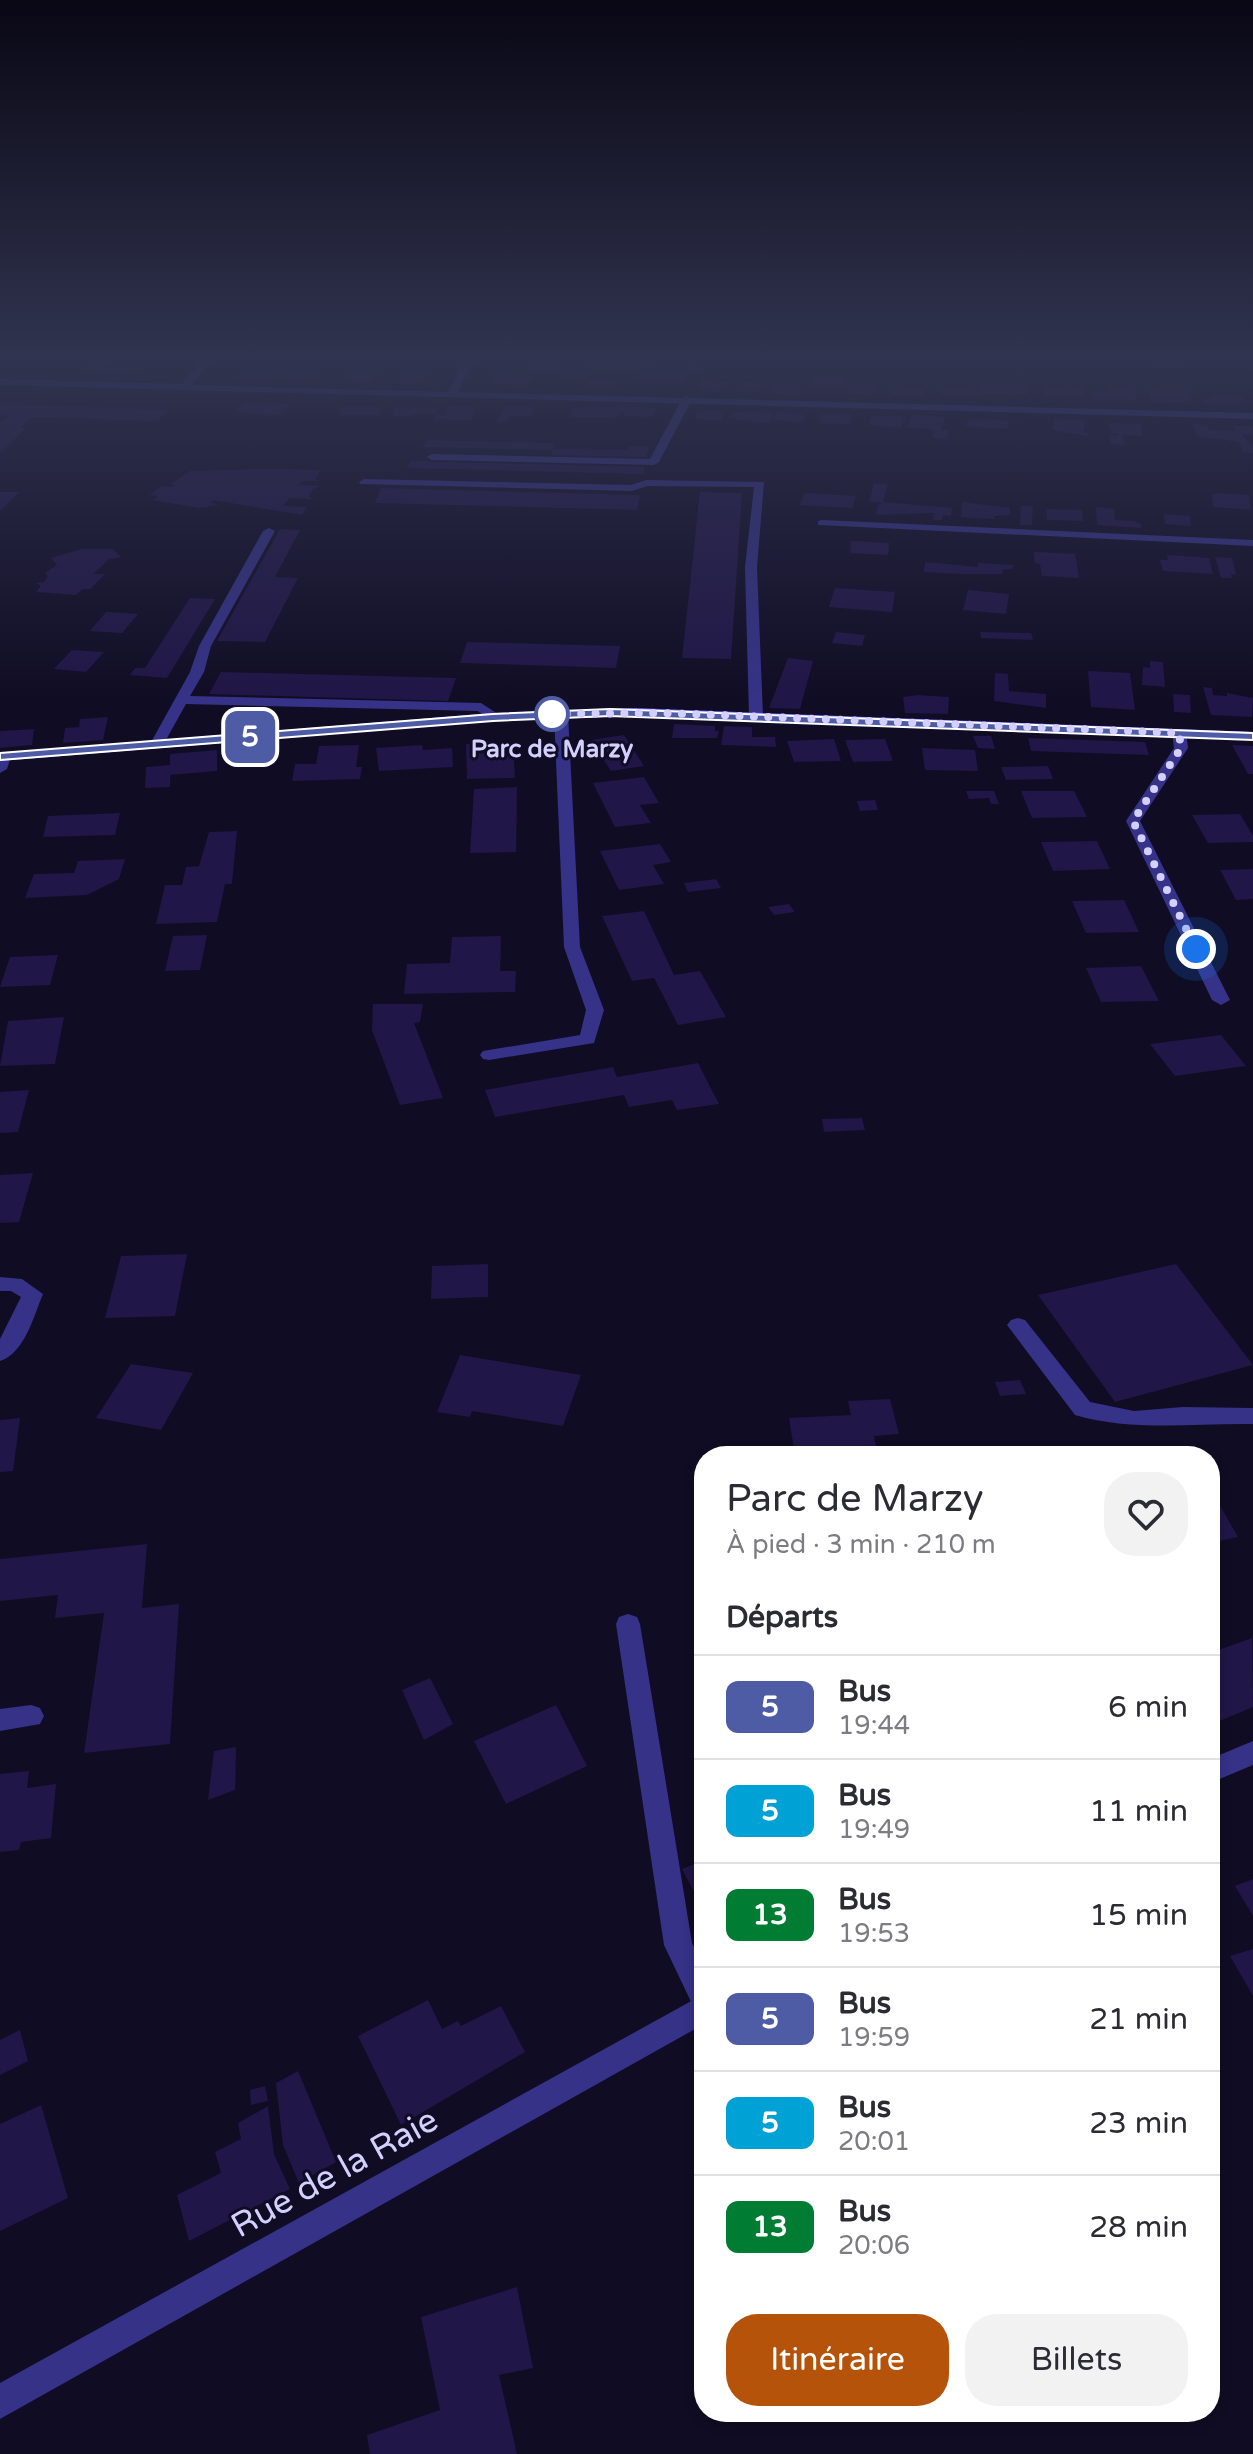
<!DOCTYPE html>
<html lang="fr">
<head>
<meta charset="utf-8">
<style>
	:root { --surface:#fff; --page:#f2f2f3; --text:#2b2b33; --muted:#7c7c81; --line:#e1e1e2; --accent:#b45309 }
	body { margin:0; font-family:"Varela Round",sans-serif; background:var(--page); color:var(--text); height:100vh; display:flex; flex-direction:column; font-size:30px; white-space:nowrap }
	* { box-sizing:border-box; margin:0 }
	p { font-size:26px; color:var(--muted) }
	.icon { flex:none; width:44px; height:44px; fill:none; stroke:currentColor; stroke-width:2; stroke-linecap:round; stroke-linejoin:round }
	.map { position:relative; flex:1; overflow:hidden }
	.sheet { position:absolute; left:694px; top:1446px; width:526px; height:976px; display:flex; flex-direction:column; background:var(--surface); border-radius:32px; box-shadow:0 4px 12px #0003 }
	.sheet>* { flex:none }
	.badge { padding:0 16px; border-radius:12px; font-size:28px; line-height:52px }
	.you { position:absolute; width:40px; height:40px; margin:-20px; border:6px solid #fff; border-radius:50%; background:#1a73e8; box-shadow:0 0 0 12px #1a73e833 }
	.map>.badge { position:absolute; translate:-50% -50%; box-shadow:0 0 0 4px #fff }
	h2 { padding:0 32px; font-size:30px; line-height:72px }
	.round { display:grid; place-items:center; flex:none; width:84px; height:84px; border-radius:32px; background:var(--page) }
	.overview { display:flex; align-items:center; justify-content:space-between; height:136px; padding:0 32px }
	h1 { font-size:38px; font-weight:600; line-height:60px }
	.button { display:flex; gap:16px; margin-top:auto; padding:16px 32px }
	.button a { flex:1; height:92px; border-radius:32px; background:var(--accent); color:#fff; font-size:32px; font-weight:600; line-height:92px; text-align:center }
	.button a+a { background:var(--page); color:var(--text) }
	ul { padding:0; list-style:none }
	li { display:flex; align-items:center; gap:24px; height:104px; padding:0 32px; border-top:2px solid var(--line) }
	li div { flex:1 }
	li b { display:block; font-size:30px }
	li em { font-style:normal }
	li .badge { min-width:88px; font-weight:700; text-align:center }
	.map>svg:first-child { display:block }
	.building { fill:#201647 }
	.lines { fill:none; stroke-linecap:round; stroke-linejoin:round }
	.service { fill:#353288; fill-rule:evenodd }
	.minor { fill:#353288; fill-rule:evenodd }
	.tertiary { fill:#353288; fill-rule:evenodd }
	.secondary { fill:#6a66ff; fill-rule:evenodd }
	.line { fill:#4e5ca6; stroke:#fff; stroke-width:2 }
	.walk { stroke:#d4cfff; stroke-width:8; stroke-dasharray:0 14.4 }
	.stop-dot { fill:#fff; stroke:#4e5ca6; stroke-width:4 }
	.labels { text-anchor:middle; stroke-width:6; stroke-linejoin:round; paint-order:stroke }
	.far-stop-label { font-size:24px; font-weight:bold; fill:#d4cfff; stroke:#100c24 }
	.near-street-label { font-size:34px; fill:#d4cfff; stroke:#100c24 }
</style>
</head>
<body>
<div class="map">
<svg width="1253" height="2454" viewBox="0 0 1253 2454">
	<rect width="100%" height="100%" fill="#100c24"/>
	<g class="building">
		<polygon points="99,358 112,358 103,367 142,370 119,374 83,370"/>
		<polygon points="632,358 656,358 651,371 608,369 610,363 630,364"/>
		<polygon points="1175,358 1178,368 1155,367 1153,360"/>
		<polygon points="544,361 562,364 560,369 550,369 548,373 530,372 534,363"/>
		<polygon points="587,361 603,364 601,370 590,369 587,378 561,377 564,371 586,372"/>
		<polygon points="687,367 703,368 700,374 685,374 683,382 637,381 640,372 685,373"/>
		<polygon points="247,369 277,371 318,372 312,381 282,380 284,377 272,377 270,380 238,379"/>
		<polygon points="403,372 427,373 419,385 396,384"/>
		<polygon points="495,372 514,372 512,375 533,376 529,385 489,384"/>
		<polygon points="349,373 377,374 370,383 342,382"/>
		<polygon points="812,377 844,378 842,387 810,386"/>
		<polygon points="589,379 618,380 615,388 585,387"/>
		<polygon points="701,380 729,382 726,390 698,389"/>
		<polygon points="771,380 800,386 798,395 771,394"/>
		<polygon points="739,382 763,383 760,390 735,392"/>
		<polygon points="981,384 1026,386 1028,395 981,394"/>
		<polygon points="849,385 876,386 876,395 849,394"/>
		<polygon points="908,387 922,388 925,397 890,395 890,390 902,390"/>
		<polygon points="1070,387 1083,387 1084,397 1045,397 1044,389 1070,390"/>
		<polygon points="1107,387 1134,388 1136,401 1094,399 1092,391 1107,392"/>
		<polygon points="942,388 979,390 980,395 942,396"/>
		<polygon points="1149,389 1188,391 1191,403 1151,402"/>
		<polygon points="1210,395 1243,397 1244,400 1240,400 1241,405 1204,404 1203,399 1210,399"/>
		<polygon points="244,403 271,405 289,404 280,415 234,412"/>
		<polygon points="0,404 167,410 157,421 32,417 20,427 26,428 0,453 0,423 8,416 0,415"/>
		<polygon points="448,406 476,407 471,420 433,419 435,415 445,415"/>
		<polygon points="342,407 381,407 378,415 339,415"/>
		<polygon points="394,407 437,408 435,413 417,413 407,416 393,416"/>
		<polygon points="505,407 533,407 531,416 509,416 506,422 497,422"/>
		<polygon points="621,407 656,408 652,417 624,416 626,412 619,412 616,418 570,417 573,408"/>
		<polygon points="698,411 724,411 722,420 695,419"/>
		<polygon points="732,412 744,412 773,413 769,423 728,418"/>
		<polygon points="777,412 806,415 802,422 773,420"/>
		<polygon points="822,414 851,415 849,424 819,423"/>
		<polygon points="913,415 945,417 941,430 949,430 947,439 932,438 934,429 906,428"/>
		<polygon points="872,416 903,417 901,428 870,425"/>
		<polygon points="980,419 1009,421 1007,429 966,426 968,420"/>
		<polygon points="1055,419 1085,421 1083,432 1088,433 1087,436 1053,430"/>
		<polygon points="1108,423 1140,424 1143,436 1122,435 1125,445 1111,444 1109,435 1119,436 1118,433 1111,433"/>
		<polygon points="1192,424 1207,425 1209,430 1234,431 1238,439 1233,426 1249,426 1253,428 1253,435 1241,434 1253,446 1253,453 1243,452 1239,442 1197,436"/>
		<polygon points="428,440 554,443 553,449 628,450 629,446 649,446 646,457 551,455 553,450 422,447"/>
		<polygon points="411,461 530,464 644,467 643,474 407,468"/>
		<polygon points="271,469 321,470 315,479 320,481 302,481 299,485 320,486 313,489 309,496 313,499 290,498 283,506 307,507 302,515 213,500 210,502 219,505 199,508 152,500 159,496 149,495 162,486 171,487 174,485 170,484 190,471"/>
		<polygon points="874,483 888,484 883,502 952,508 951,516 943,515 942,520 933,520 934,513 876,515 878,505 883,503 869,502"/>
		<polygon points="381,488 640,495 637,510 375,503"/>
		<polygon points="0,492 19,492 0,511"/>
		<polygon points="700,492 742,493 731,659 682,658"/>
		<polygon points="805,493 856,496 852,508 799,505"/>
		<polygon points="1217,493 1249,495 1251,510 1213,507 1212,495"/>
		<polygon points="962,502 1010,508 1010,515 994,516 994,519 961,517"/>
		<polygon points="1021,506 1033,506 1032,525 1020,525"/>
		<polygon points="1096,507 1114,509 1115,520 1134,521 1141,524 1141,528 1097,525"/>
		<polygon points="1046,509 1082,510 1083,521 1047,520"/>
		<polygon points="1164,514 1190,516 1191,526 1165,524"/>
		<polygon points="280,529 300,530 275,577 298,578 265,642 217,641"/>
		<polygon points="851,541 889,543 888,555 850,553"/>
		<polygon points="82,549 112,549 121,557 109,559 93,574 105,574 90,589 82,589 76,595 36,592 41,586 36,583 44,582 48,576 45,573 57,565 51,558"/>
		<polygon points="1034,552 1075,554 1079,578 1042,576 1040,564 1035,563"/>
		<polygon points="1167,555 1209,558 1213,574 1163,571 1160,560 1168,560"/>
		<polygon points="1215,557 1232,558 1236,575 1231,574 1232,578 1221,578"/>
		<polygon points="925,562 978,567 978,563 1013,565 1013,569 1003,569 1002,574 963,574 924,572"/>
		<polygon points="835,588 895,592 892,612 829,607"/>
		<polygon points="968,590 1009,594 1006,614 963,610"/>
		<polygon points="190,598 215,599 167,678 130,675 135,668 145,668"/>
		<polygon points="106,612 138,614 122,633 90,631"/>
		<polygon points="836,632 865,635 862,646 832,643"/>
		<polygon points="980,632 1031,633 1033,640 981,638"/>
		<polygon points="467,642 620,646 616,668 460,663"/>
		<polygon points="72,650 104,652 86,672 54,669"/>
		<polygon points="788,658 813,661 800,709 769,708"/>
		<polygon points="1150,661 1163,662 1165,687 1142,685 1143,667 1150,668"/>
		<polygon points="1088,671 1130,673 1135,710 1091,707"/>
		<polygon points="221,672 456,678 448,701 209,694"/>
		<polygon points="995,673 1008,674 1009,691 1046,694 1046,708 994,701"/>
		<polygon points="1203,687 1212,688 1213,695 1227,696 1227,693 1253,698 1252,717 1211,715"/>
		<polygon points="1173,694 1190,695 1191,713 1174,712"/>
		<polygon points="918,695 949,697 948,714 905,713 903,697"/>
		<polygon points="108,717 103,740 63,743 65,728 79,727 80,719"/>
		<polygon points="674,724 715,726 715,731 719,731 717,738 672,738"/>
		<polygon points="724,726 752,727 752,737 775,737 776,747 721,745"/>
		<polygon points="34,729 32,745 0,748 0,731"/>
		<polygon points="624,735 644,766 611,771 591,740"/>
		<polygon points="973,736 991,736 995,749 978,748"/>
		<polygon points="1028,738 1145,742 1149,755 1031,751"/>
		<polygon points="834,739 841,761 794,762 787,741"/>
		<polygon points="885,739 893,761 853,762 845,740"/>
		<polygon points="513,743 515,778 467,779 466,744"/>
		<polygon points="359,745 356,767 362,767 360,779 292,781 295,764 316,764 319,746"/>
		<polygon points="422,745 423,750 452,748 453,767 379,771 376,748"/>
		<polygon points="1232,745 1253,746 1253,774 1248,774"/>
		<polygon points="922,748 975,750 978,771 925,770"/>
		<polygon points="217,750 217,771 170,775 170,787 145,788 146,767 170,765 170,754"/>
		<polygon points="1048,766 1053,779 1006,780 1001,767"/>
		<polygon points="644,777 659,803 640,805 651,823 615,827 593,783"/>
		<polygon points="517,787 516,852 470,853 474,789"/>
		<polygon points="966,791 994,791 999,804 991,804 989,798 969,799"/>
		<polygon points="1021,791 1074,791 1087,817 1032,818"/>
		<polygon points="875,800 878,810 860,811 857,801"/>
		<polygon points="120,813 115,835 43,837 48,816"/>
		<polygon points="1240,814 1253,836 1253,842 1208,843 1192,815"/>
		<polygon points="237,831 232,884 225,884 217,922 156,924 165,885 182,885 186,867 199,866 209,832"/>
		<polygon points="1097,841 1110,869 1053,871 1041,842"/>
		<polygon points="660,844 671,862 653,865 664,884 619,890 600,851"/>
		<polygon points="125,859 119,879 87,895 25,898 34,874 74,873 78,861"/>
		<polygon points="1253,869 1253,899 1236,900 1220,870"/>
		<polygon points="716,879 721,888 688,892 684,883"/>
		<polygon points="1124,900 1139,932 1086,933 1072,901"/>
		<polygon points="789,904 795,912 774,915 768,907"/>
		<polygon points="644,911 674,975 700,971 726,1017 678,1025 654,978 632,981 602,916"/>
		<polygon points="207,935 200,970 165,971 173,936"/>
		<polygon points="501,936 500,971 516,971 515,992 404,994 407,964 450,963 452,937"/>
		<polygon points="58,955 50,985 0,987 10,957"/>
		<polygon points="1141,966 1159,1001 1101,1002 1086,968"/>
		<polygon points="373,1004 423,1004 420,1022 414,1023 443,1098 400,1105 372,1030"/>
		<polygon points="64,1017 55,1064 0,1066 8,1021"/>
		<polygon points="1221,1035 1246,1066 1175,1076 1150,1044"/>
		<polygon points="698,1063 719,1104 677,1110 672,1100 629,1107 624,1095 495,1117 485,1090 613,1067 617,1077"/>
		<polygon points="29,1090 18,1132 0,1133 0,1092"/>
		<polygon points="862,1118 865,1130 824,1132 822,1119"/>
		<polygon points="33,1173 19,1222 0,1223 0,1175"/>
		<polygon points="187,1254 175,1316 105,1318 121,1256"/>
		<polygon points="488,1264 488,1297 431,1299 432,1266"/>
		<polygon points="1176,1264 1253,1365 1115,1402 1038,1295"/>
		<polygon points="460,1355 581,1375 563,1426 472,1411 470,1417 437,1412"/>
		<polygon points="131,1364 193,1373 161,1430 96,1418"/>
		<polygon points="1020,1380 1026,1394 1000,1396 995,1382"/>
		<polygon points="890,1399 899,1434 874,1436 878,1456 795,1456 789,1418 851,1415 848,1401"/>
		<polygon points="20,1418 13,1471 0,1472 0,1420"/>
		<polygon points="1215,1497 1238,1537 1210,1543 1210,1498"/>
		<polygon points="147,1544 142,1608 179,1604 170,1744 84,1753 104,1613 55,1618 58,1595 0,1601 0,1559"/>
		<polygon points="1252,1638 1253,1707 1210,1725 1210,1653"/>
		<polygon points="430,1678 453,1724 424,1740 402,1690"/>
		<polygon points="556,1705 587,1766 506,1804 474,1741"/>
		<polygon points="236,1747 235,1790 208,1800 214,1751"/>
		<polygon points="29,1771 27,1788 56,1784 51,1838 21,1842 19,1850 0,1852 0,1774"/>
		<polygon points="704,1860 704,1910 682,1869"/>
		<polygon points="1253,1879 1253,1916 1235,1886"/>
		<polygon points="1253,1949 1253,1996 1230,1956"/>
		<polygon points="428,2000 442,2029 458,2021 461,2026 501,2006 525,2052 401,2125 358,2036"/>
		<polygon points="20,2030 28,2061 0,2075 0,2040"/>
		<polygon points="298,2071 336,2162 299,2183 283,2145 276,2083"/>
		<polygon points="265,2086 268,2101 251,2105 250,2090"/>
		<polygon points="41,2105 68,2198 0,2231 0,2124"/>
		<polygon points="268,2106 274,2154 290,2189 189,2241 177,2195 221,2173 215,2152 241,2139 238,2123"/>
		<polygon points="517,2287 533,2368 499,2375 517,2454 370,2454 367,2435 440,2410 421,2317"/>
	</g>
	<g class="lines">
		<g class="service">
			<polygon points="687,396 692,399 659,462 654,465 432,460 427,457 432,454 650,459 682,399"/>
			<polygon points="269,528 275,531 211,646 204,672 190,696 481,703 498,714 498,720 488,720 478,711 186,704 162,747 152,747 150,744 190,672 199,646 263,531"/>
			<path d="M1018,1318L1025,1320L1090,1402L1134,1411L1183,1407L1253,1408V1424C1193,1423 1133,1432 1075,1415L1007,1325L1011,1320Z"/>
			<polygon points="628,1614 637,1617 640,1624 692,1943 704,1967 704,2012 694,2008 664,1945 616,1624 619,1617"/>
		</g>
		<g class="minor">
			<polygon points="204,358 213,358 192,385 448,392 466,358 475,358 458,392 1253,413 1253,419 0,385 0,379 182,384"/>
			<polygon points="364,479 631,485 646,480 764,482 757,567 763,716 756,720 749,716 745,567 754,487 647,486 632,491 360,484 359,482"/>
			<polygon points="822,520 1253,540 1253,546 818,525 818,521"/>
			<polygon points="561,710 568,714 580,947 604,1010 594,1043 489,1060 483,1059 480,1055 483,1051 580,1035 586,1010 564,947 554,714"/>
			<polygon points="1179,729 1186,733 1188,748 1140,821 1230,1000 1221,1005 1212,1000 1126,821 1174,748 1172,733"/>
			<polygon points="4,752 11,756 7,769 0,773 0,753"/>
			<path d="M0,1277L22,1279L43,1294C34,1315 25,1353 0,1361V1339L21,1297L11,1291H0Z"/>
			<polygon points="31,1705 40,1708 44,1716 40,1724 0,1731 0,1709"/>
		</g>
		<g class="tertiary">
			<polygon points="1253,1741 1253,1765 1210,1783 1210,1759"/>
			<polygon points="704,1994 704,2024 0,2419 0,2383"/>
		</g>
		<polygon class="secondary" points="635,708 1253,732 1253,740 635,716 493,721 0,761 0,753 493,713"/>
	</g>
	<linearGradient id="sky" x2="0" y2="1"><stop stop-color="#090714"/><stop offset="0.51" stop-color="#313450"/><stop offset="1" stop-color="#313450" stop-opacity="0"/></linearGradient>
	<rect width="1253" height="702" fill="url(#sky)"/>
	<polygon class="line" points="610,709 1253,733 1253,740 610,716 493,721 0,760 0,753 493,714"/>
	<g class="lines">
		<polyline class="walk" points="552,714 545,714 664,713 1179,733 1181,748 1133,821 1196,949"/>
	</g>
	<circle class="stop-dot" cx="552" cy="714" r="16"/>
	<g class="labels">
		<g class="far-stop-label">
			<text x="552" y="757">Parc de Marzy</text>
		</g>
		<g class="near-street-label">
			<text transform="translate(334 2172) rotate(-29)" y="12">Rue de la Raie</text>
		</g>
	</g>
</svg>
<div class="you" style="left:1196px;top:949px"></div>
<b class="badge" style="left:250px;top:737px;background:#4e5ca6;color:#fff">5</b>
<section class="sheet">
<div class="overview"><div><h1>Parc de Marzy</h1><p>À pied · 3 min · 210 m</p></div><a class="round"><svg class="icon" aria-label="heart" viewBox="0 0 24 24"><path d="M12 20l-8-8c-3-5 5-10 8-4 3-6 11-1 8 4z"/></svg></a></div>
<h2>Départs</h2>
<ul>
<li><span class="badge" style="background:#4e5ca6;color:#fff">5</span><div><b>Bus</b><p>19:44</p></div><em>6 min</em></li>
<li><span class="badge" style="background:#00a1d4;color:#fff">5</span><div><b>Bus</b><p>19:49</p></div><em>11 min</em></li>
<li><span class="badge" style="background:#007d32;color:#fff">13</span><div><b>Bus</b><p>19:53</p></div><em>15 min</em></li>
<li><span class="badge" style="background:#4e5ca6;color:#fff">5</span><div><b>Bus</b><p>19:59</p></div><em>21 min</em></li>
<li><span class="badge" style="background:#00a1d4;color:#fff">5</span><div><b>Bus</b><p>20:01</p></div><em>23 min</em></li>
<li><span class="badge" style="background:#007d32;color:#fff">13</span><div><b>Bus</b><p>20:06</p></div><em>28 min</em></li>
</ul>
<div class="button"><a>Itinéraire</a><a>Billets</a></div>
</section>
</div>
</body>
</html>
